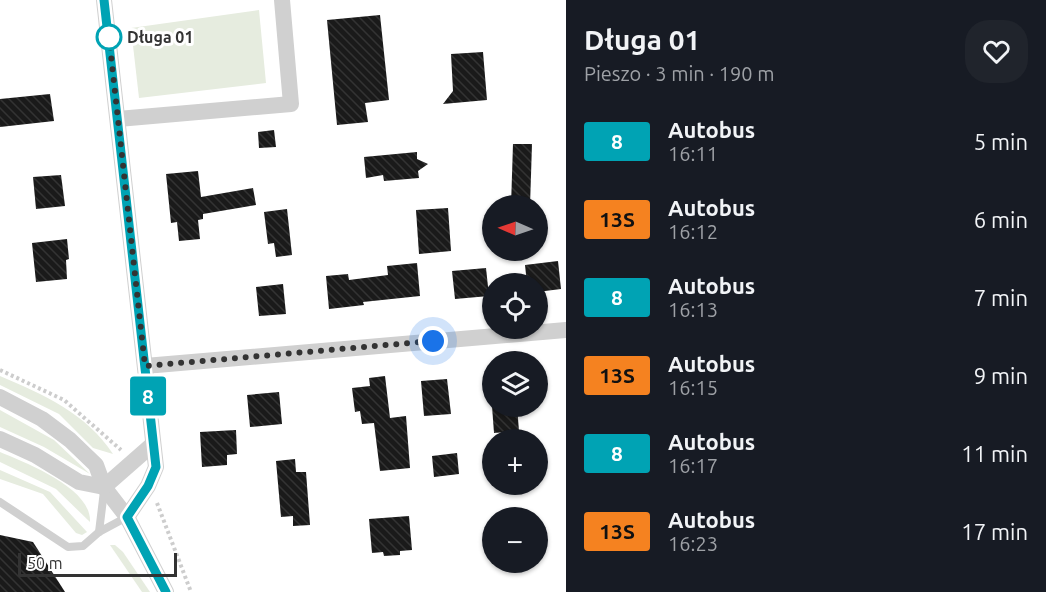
<!DOCTYPE html>
<html lang="pl">
<head>
<meta charset="utf-8">
<style>
	:root { --surface:#171b24; --page:#20242c; --text:#f1f3f6; --muted:#9ea1a6 }
	body { margin:0; font-family:Ubuntu,sans-serif; background:var(--page); color:var(--text); height:100vh; display:flex; flex-direction:column; font-size:22px; white-space:nowrap }
	* { box-sizing:border-box; margin:0 }
	p { font-size:20px; color:var(--muted) }
	.icon { flex:none; width:33px; height:33px; fill:none; stroke:currentColor; stroke-width:2; stroke-linecap:round; stroke-linejoin:round }
	.map { position:relative; flex:1; overflow:hidden }
	.side { display:flex; flex-direction:column; background:var(--surface); width:480px }
	.side>* { flex:none }
	.badge { padding:0 12px; border-radius:4px; font-size:21px; line-height:39px }
	.needle { width:39px; rotate:272deg }
	.buttons { position:absolute; left:482px; top:195px; display:grid; gap:12px }
	.buttons a { display:grid; place-items:center; width:66px; height:66px; border-radius:50%; background:var(--surface); box-shadow:0 2px 4px #0004; font-size:30px }
	.scale { position:absolute; left:18px; bottom:15px; width:159px; box-sizing:border-box; padding-left:6px; border:3px solid #333; border-top:0; font-size:16px; line-height:21px; white-space:nowrap; color:#333; -webkit-text-stroke:4px #fff; paint-order:stroke }
	.you { position:absolute; width:30px; height:30px; margin:-15px; border:4px solid #fff; border-radius:50%; background:#1a73e8; box-shadow:0 0 0 9px #1a73e833 }
	.map>.badge { position:absolute; translate:-50% -50%; box-shadow:0 0 0 3px #fff }
	.round { display:grid; place-items:center; flex:none; width:63px; height:63px; border-radius:24px; background:var(--page) }
	.overview { display:flex; align-items:center; justify-content:space-between; height:102px; padding:0 18px }
	h1 { font-size:28px; font-weight:700; line-height:45px }
	ul { padding:0; list-style:none }
	li { display:flex; align-items:center; gap:18px; height:78px; padding:0 18px }
	li div { flex:1 }
	li b { display:block; font-size:22px }
	li em { font-style:normal }
	li .badge { min-width:66px; font-weight:700; text-align:center }
	main { display:flex; flex:1; min-height:0 }
	.map>svg:first-child { display:block }
	.green { fill:#e6ecdf }
	.building { fill:url(#building-back-hatch) }
	.lines { fill:none; stroke-linecap:round; stroke-linejoin:round }
	.path { stroke:#cdcdcd; stroke-width:4; stroke-dasharray:3 3; stroke-linecap:butt }
	.lane { stroke:#d0d0d0; stroke-width:8 }
	.street { stroke:#d0d0d0; stroke-width:16 }
	.line-casing { stroke:#fff; stroke-width:14 }
	.line { stroke:#00a3b4; stroke-width:9 }
	.walk { stroke:#333; stroke-width:6; stroke-dasharray:0 10.8 }
	.stop-dot { fill:#fff; stroke:#00a3b4; stroke-width:3 }
	.labels { text-anchor:middle; stroke-width:6; stroke-linejoin:round; paint-order:stroke }
	.stop-label { font-size:16px; font-weight:bold; fill:#333; stroke:#fff; text-anchor:start }
</style>
</head>
<body>
<main>
<div class="map">
<svg width="566" height="592" viewBox="0 0 566 592">
	<defs>
		<pattern id="building-back-hatch" width="6" height="6" patternUnits="userSpaceOnUse" patternTransform="scale(1.5)"><rect width="6" height="6" fill="#1a1a1a"/><path d="M-1 5l2 2M0 0l6 6M5-1l2 2" fill="none" stroke="#333"/></pattern>
	</defs>
	<rect width="100%" height="100%" fill="#fff"/>
	<g class="green">
		<polygon points="259,10 266,83 139,98 131,28"/>
		<path d="M0,376C43,394 87,414 113,454L93,448L59,414L0,385Z"/>
		<polygon points="0,410 54,440 90,474 44,447 0,427"/>
		<path d="M0,452C26,463 92,488 90,522L56,489L0,462Z"/>
		<polygon points="0,470 50,492 87,532 82,535 76,533 43,494 0,479"/>
		<polygon points="110,545 115,545 123,552 150,592 142,592"/>
	</g>
	<g class="building">
		<polygon points="380,15 389,100 365,103 368,122 337,125 327,20"/>
		<polygon points="483,52 487,100 443,104 453,91 451,54"/>
		<polygon points="50,94 54,121 0,127 0,99"/>
		<polygon points="274,130 276,147 259,148 258,132"/>
		<polygon points="513,144 532,144 530,206 511,206"/>
		<polygon points="417,152 417,159 428,164 418,171 419,178 384,181 383,175 366,178 364,157"/>
		<polygon points="198,171 201,197 253,188 256,205 203,214 203,219 198,220 200,239 179,241 177,222 171,223 166,174"/>
		<polygon points="61,175 65,206 36,209 33,177"/>
		<polygon points="448,208 451,251 419,254 416,210"/>
		<polygon points="287,209 292,255 276,257 274,243 268,244 264,212"/>
		<polygon points="67,239 69,259 66,260 67,279 36,282 32,243"/>
		<polygon points="558,261 561,289 537,292 537,284 527,284 525,265"/>
		<polygon points="417,263 420,296 363,302 364,305 329,309 326,276 348,274 349,280 388,275 387,266"/>
		<polygon points="486,268 489,296 455,299 452,271"/>
		<polygon points="283,284 286,314 259,316 256,287"/>
		<polygon points="385,376 390,418 406,416 410,468 380,471 374,423 362,424 360,411 355,412 352,388 370,386 369,378"/>
		<polygon points="447,379 451,414 424,416 421,381"/>
		<polygon points="279,392 282,424 250,427 247,395"/>
		<polygon points="492,406 517,406 519,431 494,433"/>
		<polygon points="236,430 237,454 227,455 227,465 202,467 200,432"/>
		<polygon points="457,453 459,474 434,477 432,456"/>
		<polygon points="295,459 296,472 306,472 310,525 293,526 293,516 281,517 276,461"/>
		<polygon points="409,516 412,550 400,551 400,555 384,556 383,552 372,553 369,519"/>
		<polygon points="0,535 33,542 65,592 0,592"/>
	</g>
	<g class="lines">
		<g class="path">
			<polyline points="0,370 64,400 121,450"/>
			<polyline points="157,503 191,592"/>
		</g>
		<g class="lane">
			<polyline points="0,502 68,547 83,546 99,532 127,517"/>
			<polyline points="99,532 104,491"/>
		</g>
		<g class="street">
			<polyline points="104,0 156,467 148,486 127,517"/>
			<polyline points="118,119 291,104 282,0"/>
			<polyline points="145,366 566,330"/>
			<polyline points="0,397 42,419 70,440 96,465 104,487 127,517 166,592"/>
			<polyline points="0,439 35,455 79,482 104,487"/>
			<polyline points="104,487 153,444"/>
		</g>
	</g>
	<g class="lines">
		<defs>
			<polyline id="line" points="104,0 156,467 148,486 127,517 166,592"/>
		</defs>
		<use href="#line" class="line-casing"/>
		<use href="#line" class="line"/>
		<polyline class="walk" points="109,37 145,366 433,341"/>
	</g>
	<circle class="stop-dot" cx="109" cy="37" r="12"/>
	<g class="labels">
		<g class="stop-label">
			<text x="127" y="43">Długa 01</text>
		</g>
	</g>
</svg>
<div class="buttons">
<a><svg class="needle" viewBox="-14 -14 28 28"><path d="M0-13l5 13h-10z" fill="#e53935"/><path d="M0 13l5-13h-10z" fill="#9ea1a6"/></svg></a>
<a><svg class="icon" aria-label="locate" viewBox="0 0 24 24"><circle cx="12" cy="12" r="6"/><path d="M12 2v4M12 18v4M2 12h4M18 12h4"/></svg></a>
<a><svg class="icon" aria-label="layers" viewBox="0 0 24 24"><path d="M12 4l9 5-9 5-9-5zM3 14l9 5 9-5"/></svg></a>
<a>+</a>
<a>−</a>
</div>
<div class="scale">50 m</div>
<div class="you" style="left:433px;top:341px"></div>
<b class="badge" style="left:148px;top:396px;background:#00a3b4;color:#fff">8</b>
</div>
<section class="side">
<div class="overview"><div><h1>Długa 01</h1><p>Pieszo · 3 min · 190 m</p></div><a class="round"><svg class="icon" aria-label="heart" viewBox="0 0 24 24"><path d="M12 20l-8-8c-3-5 5-10 8-4 3-6 11-1 8 4z"/></svg></a></div>
<ul>
<li><span class="badge" style="background:#00a3b4;color:#fff">8</span><div><b>Autobus</b><p>16:11</p></div><em>5 min</em></li>
<li><span class="badge" style="background:#f58220;color:#111">13S</span><div><b>Autobus</b><p>16:12</p></div><em>6 min</em></li>
<li><span class="badge" style="background:#00a3b4;color:#fff">8</span><div><b>Autobus</b><p>16:13</p></div><em>7 min</em></li>
<li><span class="badge" style="background:#f58220;color:#111">13S</span><div><b>Autobus</b><p>16:15</p></div><em>9 min</em></li>
<li><span class="badge" style="background:#00a3b4;color:#fff">8</span><div><b>Autobus</b><p>16:17</p></div><em>11 min</em></li>
<li><span class="badge" style="background:#f58220;color:#111">13S</span><div><b>Autobus</b><p>16:23</p></div><em>17 min</em></li>
</ul>
</section>
</main>
</body>
</html>
